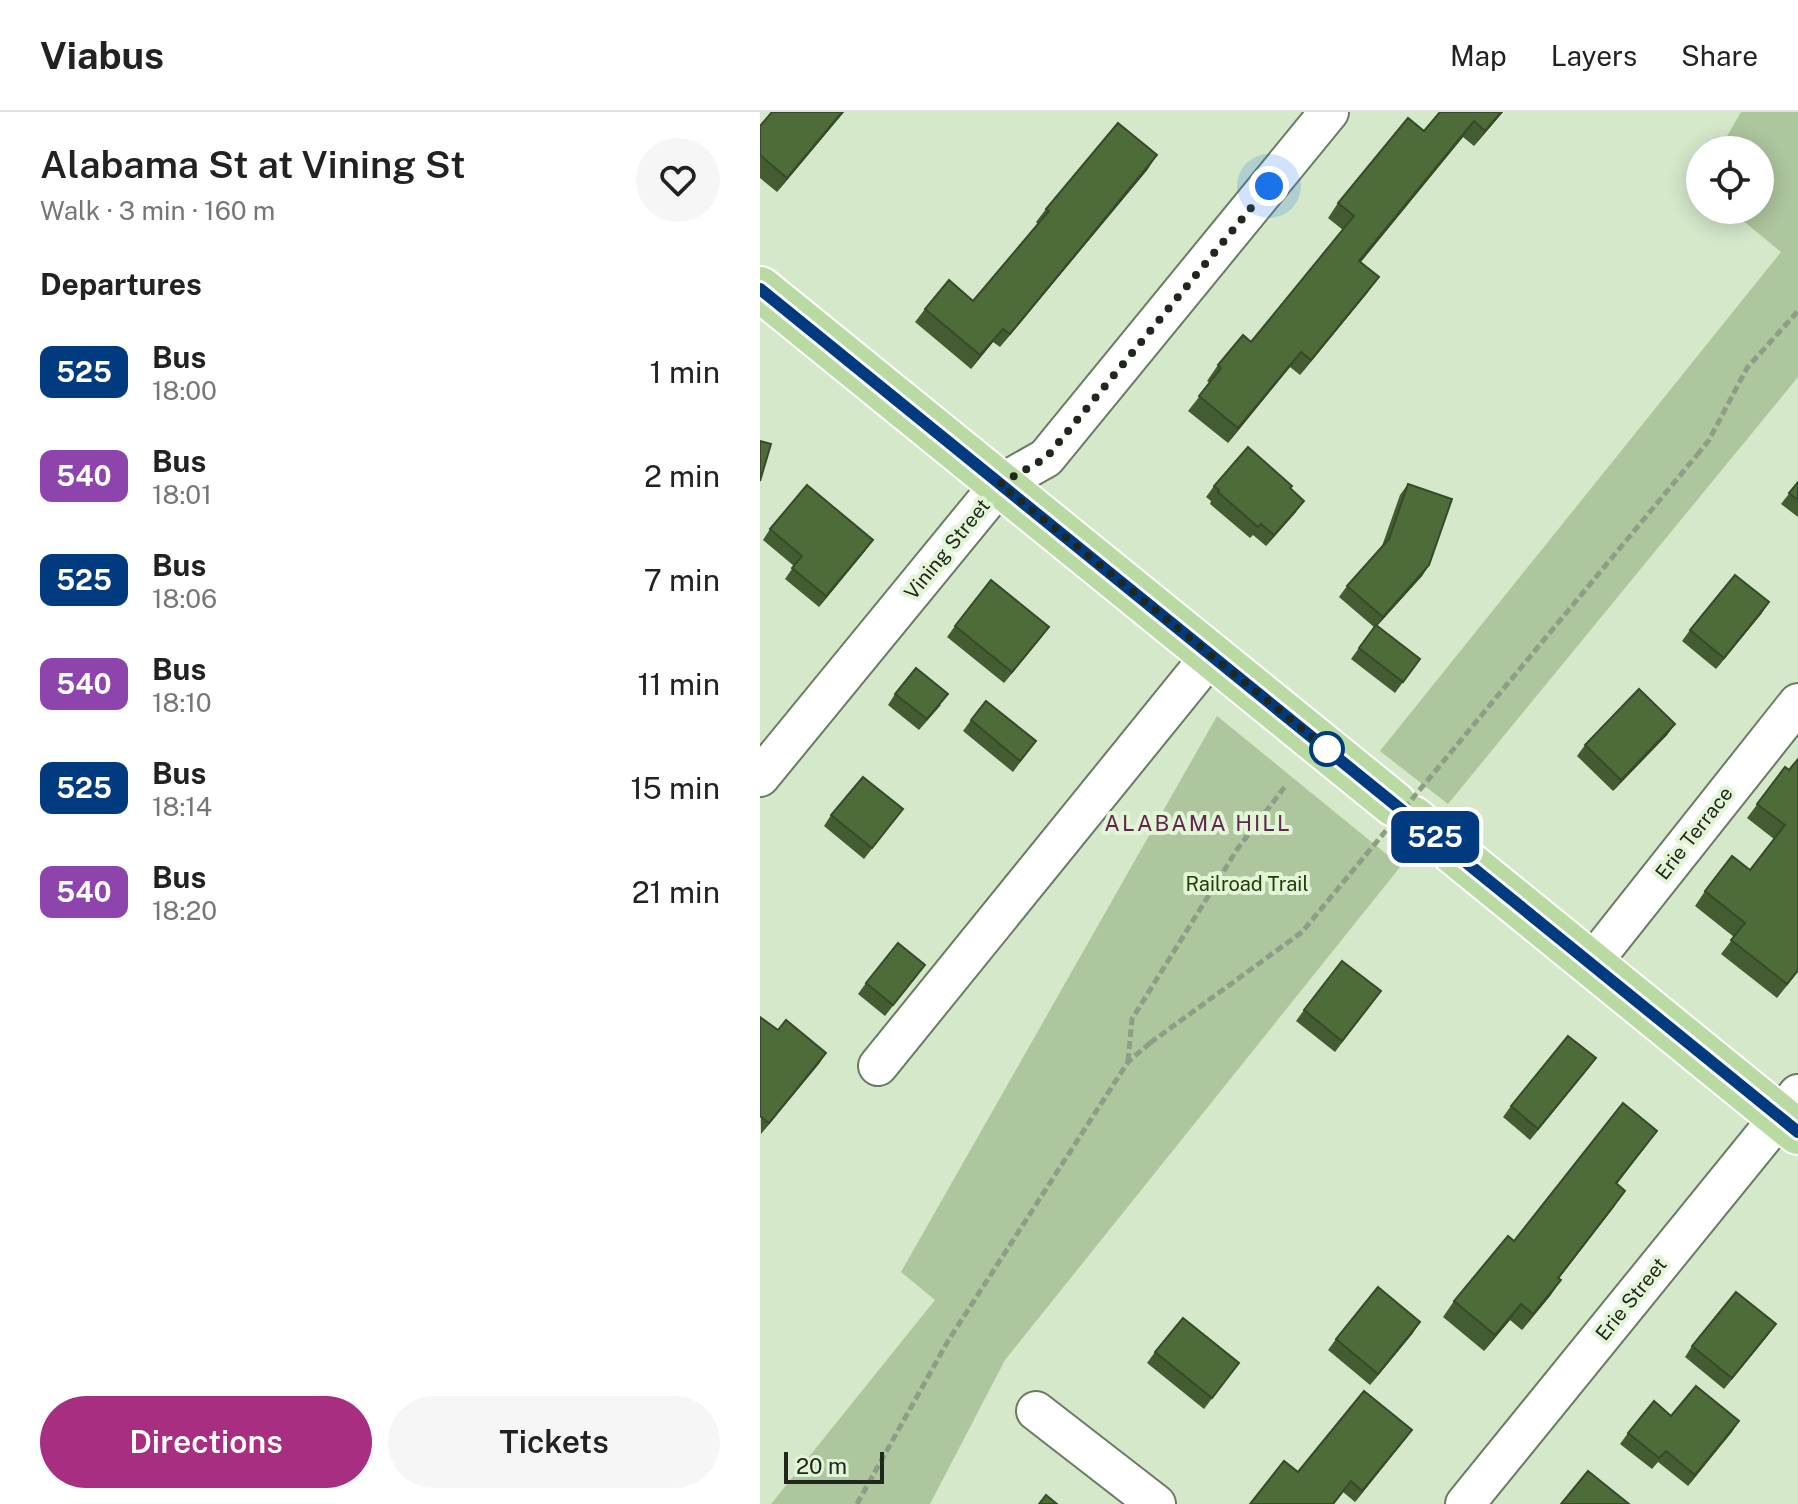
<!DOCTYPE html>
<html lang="en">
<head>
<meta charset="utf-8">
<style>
	:root { --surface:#fff; --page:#f6f6f6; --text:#222; --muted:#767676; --line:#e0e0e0; --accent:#a82e81 }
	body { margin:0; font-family:"Public Sans",sans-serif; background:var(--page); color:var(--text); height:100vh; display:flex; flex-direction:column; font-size:30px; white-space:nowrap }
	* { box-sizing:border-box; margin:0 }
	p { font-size:26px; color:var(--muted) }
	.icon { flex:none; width:44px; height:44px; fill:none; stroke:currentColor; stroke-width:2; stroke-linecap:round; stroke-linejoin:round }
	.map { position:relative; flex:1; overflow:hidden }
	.side { display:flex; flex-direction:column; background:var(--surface); width:760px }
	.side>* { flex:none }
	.badge { padding:0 16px; border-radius:12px; font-size:28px; line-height:52px }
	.tools { position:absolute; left:926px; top:24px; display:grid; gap:16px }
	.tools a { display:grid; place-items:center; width:88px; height:88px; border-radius:50%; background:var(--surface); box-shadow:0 4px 20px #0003; font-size:40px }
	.scale { position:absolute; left:24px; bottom:20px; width:100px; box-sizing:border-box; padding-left:8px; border:4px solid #20271c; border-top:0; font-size:22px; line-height:28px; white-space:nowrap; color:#20271c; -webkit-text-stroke:6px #e2f5d7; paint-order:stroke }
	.you { position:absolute; width:40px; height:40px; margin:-20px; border:6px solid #fff; border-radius:50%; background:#1a73e8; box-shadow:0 0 0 12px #1a73e833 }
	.map>.badge { position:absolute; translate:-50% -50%; box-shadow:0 0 0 4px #fff }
	h2 { padding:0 40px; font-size:30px; line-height:72px }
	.round { display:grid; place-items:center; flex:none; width:84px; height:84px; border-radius:42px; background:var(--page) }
	.summary { display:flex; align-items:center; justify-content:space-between; height:136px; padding:0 40px }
	h1 { font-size:38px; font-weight:600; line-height:60px }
	.primary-button { display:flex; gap:16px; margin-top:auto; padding:16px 40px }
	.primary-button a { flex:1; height:92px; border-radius:48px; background:var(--accent); color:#fff; font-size:32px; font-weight:600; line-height:92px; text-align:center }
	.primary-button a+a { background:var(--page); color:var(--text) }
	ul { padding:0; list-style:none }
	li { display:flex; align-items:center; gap:24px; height:104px; padding:0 40px }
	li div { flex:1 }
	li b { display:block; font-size:30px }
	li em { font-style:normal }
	li .badge { min-width:88px; font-weight:700; text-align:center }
	header { display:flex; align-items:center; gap:48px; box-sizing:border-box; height:112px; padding:0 40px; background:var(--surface); border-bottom:2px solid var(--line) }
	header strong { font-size:38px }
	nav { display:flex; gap:44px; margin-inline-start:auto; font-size:28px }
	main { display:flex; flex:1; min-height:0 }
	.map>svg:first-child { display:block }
	.green { fill:#adc69e }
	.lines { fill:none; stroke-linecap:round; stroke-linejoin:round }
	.minor-casing { stroke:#6b7b61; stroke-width:42 }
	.major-casing { stroke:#fff; stroke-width:48 }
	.path { stroke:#8f9d87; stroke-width:5; stroke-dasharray:8 4; stroke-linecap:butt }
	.minor { stroke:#fff; stroke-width:38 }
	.major { stroke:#badaa4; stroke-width:44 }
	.path-bridge { stroke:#8f9d87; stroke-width:5; stroke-dasharray:8 4; stroke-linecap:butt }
	.wall { fill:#435c32 }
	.shaded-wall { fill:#374b29 }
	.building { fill:#4e6b3a; stroke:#374b29; stroke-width:2 }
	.line-casing { stroke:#fff; stroke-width:18 }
	.line { stroke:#003b80; stroke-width:12 }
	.walk { stroke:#20271c; stroke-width:8; stroke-dasharray:0 14.4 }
	.stop-dot { fill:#fff; stroke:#003b80; stroke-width:4 }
	.labels { text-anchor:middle; stroke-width:8; stroke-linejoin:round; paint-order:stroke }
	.street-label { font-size:20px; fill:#20271c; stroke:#e2f5d7 }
	.park-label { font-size:20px; fill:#203d04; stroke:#e2f5d7 }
	.neighbourhood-label { font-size:22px; letter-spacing:2px; fill:#63274d; stroke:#e2f5d7 }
</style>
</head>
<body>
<header>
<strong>Viabus</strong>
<nav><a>Map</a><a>Layers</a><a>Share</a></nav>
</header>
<main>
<section class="side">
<div class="summary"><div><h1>Alabama St at Vining St</h1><p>Walk · 3 min · 160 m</p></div><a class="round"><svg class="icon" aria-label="heart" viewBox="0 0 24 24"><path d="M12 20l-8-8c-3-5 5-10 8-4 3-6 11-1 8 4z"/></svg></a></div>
<h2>Departures</h2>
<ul>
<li><span class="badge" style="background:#003b80;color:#fff">525</span><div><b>Bus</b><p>18:00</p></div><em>1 min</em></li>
<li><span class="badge" style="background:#8e44ad;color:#fff">540</span><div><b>Bus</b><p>18:01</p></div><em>2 min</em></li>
<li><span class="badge" style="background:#003b80;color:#fff">525</span><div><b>Bus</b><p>18:06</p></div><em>7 min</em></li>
<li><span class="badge" style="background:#8e44ad;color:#fff">540</span><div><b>Bus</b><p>18:10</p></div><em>11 min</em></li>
<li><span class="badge" style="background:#003b80;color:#fff">525</span><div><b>Bus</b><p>18:14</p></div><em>15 min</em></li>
<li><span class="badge" style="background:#8e44ad;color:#fff">540</span><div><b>Bus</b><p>18:20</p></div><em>21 min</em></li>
</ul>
<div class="primary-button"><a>Directions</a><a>Tickets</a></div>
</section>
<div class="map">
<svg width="1038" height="1392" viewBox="0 0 1038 1392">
	<rect width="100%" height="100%" fill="#d5e8ca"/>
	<g class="green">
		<polygon points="981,0 1038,0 1038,265 688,692 620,639 1021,140 970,98 1000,98 1000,38 959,38"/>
		<polygon points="457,604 641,754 245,1248 170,1392 11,1392 175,1188 141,1160"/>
	</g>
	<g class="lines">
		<defs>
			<g id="minor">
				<polyline points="0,665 240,372 286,346 569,0"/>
				<polyline points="831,852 1038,591"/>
				<polyline points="118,954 451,543"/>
				<polyline points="276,1299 396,1392"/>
				<polyline points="705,1392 1038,982"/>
			</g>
			<g id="major">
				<polyline points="0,177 634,692"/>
				<polyline points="652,706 1038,1020"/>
			</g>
		</defs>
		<use href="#minor" class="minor-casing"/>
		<use href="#major" class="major-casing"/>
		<g class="path">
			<polyline points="937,343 949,328 987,256 1038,199"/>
			<polyline points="368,949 372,907 478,736 527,672"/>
			<polyline points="97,1392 188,1229 368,950 390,931"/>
		</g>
		<use href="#minor" class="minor"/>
		<use href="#major" class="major"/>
		<polyline class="path-bridge" points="390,931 542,820 937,343"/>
	</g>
	<g class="wall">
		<polygon points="84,0 17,80 0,66 0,14"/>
		<polygon points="680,0 743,0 714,34 703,25 601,150 608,180 540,263 530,255 468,331 428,299 450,271 447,269 458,253 491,230 583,118 568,106 578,91 664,19"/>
		<polygon points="388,57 240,235 233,230 211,257 155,210 165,197 213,189 278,112 276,110 286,97"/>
		<polygon points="1038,370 1038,405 1021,392"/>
		<polygon points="648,372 669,453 662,464 617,514 652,558 635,581 591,547 614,515 579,485 587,474 622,434 640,383"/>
		<polygon points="454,374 530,377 536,400 506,434 493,423 490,426 450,392 451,389 446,385"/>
		<polygon points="10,417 105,439 59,495 25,467 34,454 3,428"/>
		<polygon points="1002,501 956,557 922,529 930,518"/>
		<polygon points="195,514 289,515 244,571 187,525"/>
		<polygon points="135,582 181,593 159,618 128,593"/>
		<polygon points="211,608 276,629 253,660 203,619"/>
		<polygon points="915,612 907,623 853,679 817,644 825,633"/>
		<polygon points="1025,655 1038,860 1017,886 961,842 974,825 935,794 945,779 990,758 1014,727 987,706"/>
		<polygon points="143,697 104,747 64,714 71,703"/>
		<polygon points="165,853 125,904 98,882 106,871"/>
		<polygon points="613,890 575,940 536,909 544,898"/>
		<polygon points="0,905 18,918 66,941 1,1022"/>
		<polygon points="836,946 770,1028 743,1005 751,994"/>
		<polygon points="897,1019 857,1072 854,1095 799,1166 801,1168 790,1184 762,1218 750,1208 724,1239 683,1205 694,1189 754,1129"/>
		<polygon points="653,1221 610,1273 568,1238 576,1227"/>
		<polygon points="1008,1223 964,1277 925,1245 932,1234"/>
		<polygon points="395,1240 479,1251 444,1297 387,1251"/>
		<polygon points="911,1304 979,1309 928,1374 898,1350 892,1357 860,1332 868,1321"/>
		<polygon points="652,1318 595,1390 583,1380 574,1392 490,1392 538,1360"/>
	</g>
	<g class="shaded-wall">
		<polygon points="82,0 84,0 17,80 27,66"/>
		<polygon points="741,0 743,0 714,34 725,19"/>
		<polygon points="714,9 703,25 589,164 599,149"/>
		<polygon points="397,43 388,57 240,235 250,222"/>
		<polygon points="619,165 608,180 540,263 551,248"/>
		<polygon points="243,217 233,230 211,257 220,243"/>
		<polygon points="541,240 530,255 468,331 478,316"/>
		<polygon points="544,389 536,400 506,434 514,423"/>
		<polygon points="113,428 105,439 59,495 66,484"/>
		<polygon points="669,453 662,464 615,516 623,505"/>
		<polygon points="1009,490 1002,501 956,557 964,546"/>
		<polygon points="289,515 281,526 244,571 252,560"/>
		<polygon points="915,612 907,623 853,679 861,668"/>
		<polygon points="66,941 59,952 1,1022 9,1011"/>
		<polygon points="836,946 828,957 770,1028 778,1017"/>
		<polygon points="897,1019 886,1034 845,1087 856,1071"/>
		<polygon points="865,1079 854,1095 787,1182 798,1166"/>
		<polygon points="801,1168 790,1184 762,1218 773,1202"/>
		<polygon points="761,1192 750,1208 724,1239 735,1223"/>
		<polygon points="660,1210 653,1221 610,1273 618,1262"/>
		<polygon points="1016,1212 1008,1223 964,1277 972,1266"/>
		<polygon points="979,1309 972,1320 928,1374 935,1363"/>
		<polygon points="652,1318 644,1329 595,1390 602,1379"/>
	</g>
	<g class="building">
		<polygon points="12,0 82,0 27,66 0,43 0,14"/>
		<polygon points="680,0 741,0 725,19 714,9 599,149 619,165 551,248 541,240 478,316 439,284 461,256 458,253 483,223 491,230 594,104 578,91 648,6 664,19"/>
		<polygon points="358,11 397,43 250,222 243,217 220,243 165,197 189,168 213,189 289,99 286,97"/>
		<polygon points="0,329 11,332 0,369"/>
		<polygon points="488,335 532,374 530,376 544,389 514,423 501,412 498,415 458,380 459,378 454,374"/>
		<polygon points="1038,370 1038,388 1029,381"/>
		<polygon points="648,372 692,387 669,453 623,505 587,474 629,427"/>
		<polygon points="47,373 113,428 66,484 32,456 42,444 10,417"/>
		<polygon points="975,463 1009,490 964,546 930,518"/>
		<polygon points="231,468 289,515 252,560 195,514"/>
		<polygon points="616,513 660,547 643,570 599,536"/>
		<polygon points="156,556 188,582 167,607 135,582"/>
		<polygon points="879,577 915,612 861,668 825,633"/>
		<polygon points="226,589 276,629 260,649 211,608"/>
		<polygon points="1038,647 1038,858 1027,872 971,828 985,811 945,779 972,744 990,758 1025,713 997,692 1025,655 1029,658"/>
		<polygon points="103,665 143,697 112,736 71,703"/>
		<polygon points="138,831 165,853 133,893 106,871"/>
		<polygon points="582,849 621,879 582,929 544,898"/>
		<polygon points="0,905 18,918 26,908 66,941 9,1011 0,1004"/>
		<polygon points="808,924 836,946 778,1017 751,994"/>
		<polygon points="863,991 897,1019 856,1071 865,1079 798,1166 801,1168 773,1202 761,1192 735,1223 694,1189 748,1124 754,1129"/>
		<polygon points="618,1175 660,1210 618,1262 576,1227"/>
		<polygon points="976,1180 1016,1212 972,1266 932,1234"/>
		<polygon points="423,1206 479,1251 452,1286 395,1240"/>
		<polygon points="936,1274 979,1309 935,1363 906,1339 899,1346 868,1321 894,1289 911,1304"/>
		<polygon points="604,1279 652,1318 602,1379 591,1369 573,1392 490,1392 524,1349 538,1360"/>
		<polygon points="828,1359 869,1392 801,1392"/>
		<polygon points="286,1383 297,1392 279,1392"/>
	</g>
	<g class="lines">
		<defs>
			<polyline id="line" points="0,177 1038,1020"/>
		</defs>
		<use href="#line" class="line-casing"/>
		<use href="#line" class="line"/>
		<polyline class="walk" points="509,74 286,346 240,372 567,637"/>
	</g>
	<circle class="stop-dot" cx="567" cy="637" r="16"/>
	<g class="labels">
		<g class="street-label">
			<text transform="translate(187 437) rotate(-51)" y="7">Vining Street</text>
			<text transform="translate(934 721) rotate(-52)" y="7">Erie Terrace</text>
			<text transform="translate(871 1187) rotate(-51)" y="7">Erie Street</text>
		</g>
		<g class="park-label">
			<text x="487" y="779">Railroad Trail</text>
		</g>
		<g class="neighbourhood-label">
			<text x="438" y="719">ALABAMA HILL</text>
		</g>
	</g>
</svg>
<div class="tools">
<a><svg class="icon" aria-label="locate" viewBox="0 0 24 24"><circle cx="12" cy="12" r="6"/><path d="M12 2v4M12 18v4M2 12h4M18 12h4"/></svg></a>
</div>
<div class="scale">20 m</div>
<div class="you" style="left:509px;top:74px"></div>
<b class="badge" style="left:675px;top:725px;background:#003b80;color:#fff">525</b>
</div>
</main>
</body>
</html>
